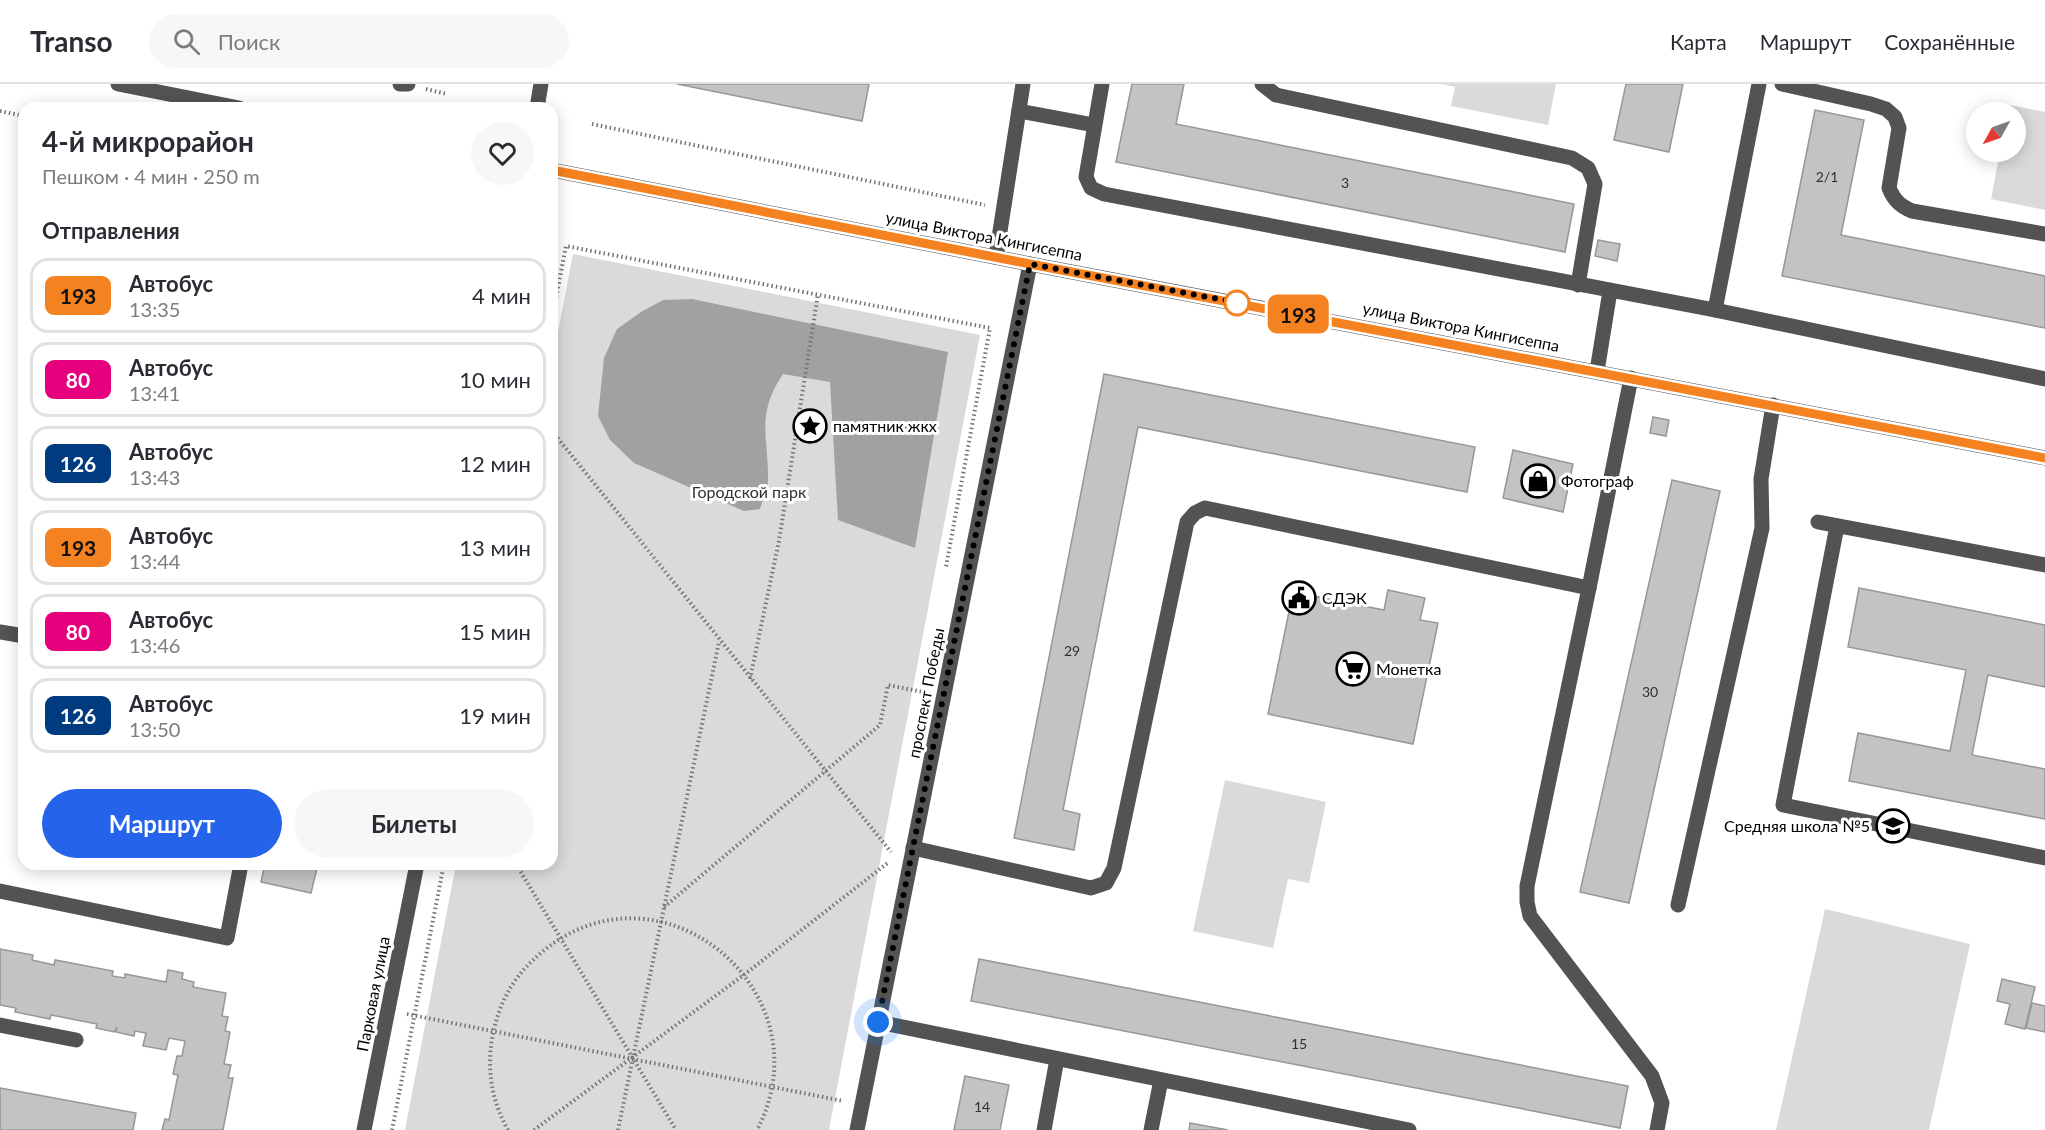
<!DOCTYPE html>
<html lang="ru">
<head>
<meta charset="utf-8">
<style>
	:root { --surface:#fff; --page:#f7f7f7; --text:#2b2b33; --muted:#7c7c81; --line:#e1e1e2; --accent:#2563eb }
	body { margin:0; font-family:Lato,sans-serif; background:var(--page); color:var(--text); height:100vh; display:flex; flex-direction:column; font-size:22px; white-space:nowrap }
	* { box-sizing:border-box; margin:0 }
	p { font-size:20px; color:var(--muted) }
	.icon { flex:none; width:33px; height:33px; fill:none; stroke:currentColor; stroke-width:2; stroke-linecap:round; stroke-linejoin:round }
	.map { position:relative; flex:1; overflow:hidden }
	.details { position:absolute; left:18px; top:18px; width:540px; height:768px; display:flex; flex-direction:column; background:var(--surface); border-radius:18px; box-shadow:0 3px 15px #0003 }
	.details>* { flex:none }
	.badge { padding:0 12px; border-radius:9px; font-size:21px; line-height:39px }
	.needle { width:39px; rotate:230deg }
	.tools { position:absolute; left:1966px; top:18px; display:grid; gap:12px }
	.tools a { display:grid; place-items:center; width:60px; height:60px; border-radius:50%; background:var(--surface); box-shadow:0 3px 15px #0003; font-size:30px }
	.you { position:absolute; width:30px; height:30px; margin:-15px; border:4px solid #fff; border-radius:50%; background:#1a73e8; box-shadow:0 0 0 9px #1a73e833 }
	.map>.badge { position:absolute; translate:-50% -50%; box-shadow:0 0 0 3px #fff }
	h2 { padding:0 24px; font-size:22px; line-height:54px }
	.round { display:grid; place-items:center; flex:none; width:63px; height:63px; border-radius:32px; background:var(--page) }
	.headline { display:flex; align-items:center; justify-content:space-between; height:102px; padding:0 24px }
	h1 { font-size:28px; font-weight:700; line-height:45px }
	.cta { display:flex; gap:12px; margin-top:auto; padding:12px 24px }
	.cta a { flex:1; height:69px; border-radius:36px; background:var(--accent); color:#fff; font-size:24px; font-weight:700; line-height:69px; text-align:center }
	.cta a+a { background:var(--page); color:var(--text) }
	ul { padding:0; list-style:none }
	li { display:flex; align-items:center; gap:18px; height:75px; margin:0 12px 9px; padding:0 12px; border:3px solid var(--line); border-radius:18px }
	li div { flex:1 }
	li b { display:block; font-size:22px }
	li em { font-style:normal }
	li .badge { min-width:66px; font-weight:700; text-align:center }
	header { display:flex; align-items:center; gap:36px; box-sizing:border-box; height:84px; padding:0 30px; background:var(--surface); border-bottom:2px solid var(--line) }
	header strong { font-size:28px }
	nav { display:flex; gap:33px; margin-inline-start:auto; font-size:21px }
	.search { width:420px; height:54px; background:var(--page); display:flex; align-items:center; gap:15px; box-sizing:border-box; padding:0 21px; border-radius:33px; color:var(--muted); font-size:22px }
	.map>svg:first-child { display:block }
	.green { fill:#dadada }
	.water { fill:#a1a1a1 }
	.building { fill:#c3c3c3; stroke:#979797; stroke-width:1.5 }
	.lines { fill:none; stroke-linecap:round; stroke-linejoin:round }
	.path { stroke:#757575; stroke-width:4; stroke-dasharray:1.5 3; stroke-linecap:butt }
	.minor { stroke:#535353; stroke-width:15 }
	.line-casing { stroke:#fff; stroke-width:14 }
	.line { stroke:#f58220; stroke-width:9 }
	.walk { stroke:#000; stroke-width:6; stroke-dasharray:0 10.8 }
	.stop-dot { fill:#fff; stroke:#f58220; stroke-width:3 }
	.labels { text-anchor:middle; stroke-width:6; stroke-linejoin:round; paint-order:stroke }
	.number-label { font-size:14px; fill:#313131 }
	.street-label { font-size:16px; fill:#000; stroke:#fff }
	.poi-label { font-size:16px; fill:#000; stroke:#fff; text-anchor:start }
	.park-label { font-size:16px; fill:#313131; stroke:#fff }
</style>
</head>
<body>
<header>
<strong>Transo</strong>
<div class="search"><svg class="icon" aria-label="search" viewBox="0 0 24 24"><circle cx="10" cy="10" r="6"/><path d="M15 15l6 6"/></svg>Поиск</div>
<nav><a>Карта</a><a>Маршрут</a><a>Сохранённые</a></nav>
</header>
<div class="map">
<svg width="2045" height="1046" viewBox="0 0 2045 1046">
	<rect width="100%" height="100%" fill="#fff"/>
	<g class="green">
		<polygon points="1441,0 1556,0 1548,41 1451,22 1455,3"/>
		<polygon points="2010,21 2045,28 2045,126 1991,115 2000,68 2016,68 2016,28 2008,28"/>
		<polygon points="573,170 980,251 829,1046 405,1046 456,780 552,780 552,279"/>
		<polygon points="1225,696 1326,718 1309,799 1288,795 1273,864 1193,847"/>
		<polygon points="1825,825 1970,860 1929,1046 1776,1046"/>
	</g>
	<path class="water" d="M692,215L948,268L915,464L838,436L830,298L783,290C755,332 769,353 768,398C768,407 762,417 760,425L744,427L634,379L610,356L598,332L604,274L617,245L641,228L663,216Z"/>
	<g class="building">
		<polygon points="677,0 869,0 862,37"/>
		<polygon points="1132,0 1184,0 1176,40 1574,120 1565,168 1116,78"/>
		<polygon points="1626,0 1683,0 1669,68 1614,56"/>
		<polygon points="1815,26 1864,36 1841,151 2045,192 2045,244 1782,192"/>
		<polygon points="1598,156 1620,160 1617,177 1595,172"/>
		<polygon points="1104,290 1475,363 1467,408 1138,343 1063,726 1080,730 1074,766 1014,754"/>
		<polygon points="1653,333 1669,336 1666,352 1650,349"/>
		<polygon points="1513,366 1573,380 1563,428 1503,414"/>
		<polygon points="1672,396 1720,407 1629,819 1580,808"/>
		<polygon points="1859,504 2045,541 2045,603 1988,591 1972,671 2045,685 2045,735 1849,697 1858,649 1950,667 1966,586 1848,563"/>
		<polygon points="1388,506 1425,514 1420,536 1438,539 1413,660 1268,630 1293,508 1384,526"/>
		<polygon points="265,780 318,780 311,809 261,798"/>
		<polygon points="0,865 33,871 32,876 54,881 55,876 113,887 112,892 125,894 125,890 166,898 168,886 183,889 182,895 194,898 193,903 226,909 222,932 228,933 225,947 230,948 224,980 231,981 228,994 233,994 223,1046 162,1046 165,1035 169,1036 178,991 173,990 177,972 182,972 185,957 169,954 166,966 143,962 146,949 135,947 134,952 116,948 117,943 114,948 96,944 97,940 51,931 50,935 15,928 16,924 0,921"/>
		<polygon points="979,875 1628,1002 1620,1044 971,917"/>
		<polygon points="2002,895 2035,903 2025,945 2005,940 2010,920 1997,917"/>
		<polygon points="2032,919 2045,922 2045,948 2026,944"/>
		<polygon points="965,992 1009,1001 1000,1046 954,1046"/>
		<polygon points="0,1004 136,1029 133,1046 0,1046"/>
		<polygon points="1190,1039 1228,1046 1189,1046"/>
	</g>
	<g class="lines">
		<g class="path">
			<polyline points="426,5 447,10"/>
			<polyline points="0,27 24,32"/>
			<polyline points="592,40 985,121"/>
			<polyline points="552,235 566,162 990,244 946,483"/>
			<polyline points="552,347 891,768"/>
			<polyline points="750,595 779,457 818,210"/>
			<polyline points="516,780 676,1046"/>
			<polyline points="664,823 880,641 888,601 923,608"/>
			<polyline points="407,930 843,1017"/>
			<polyline points="392,1046 444,780"/>
			<path d="M508,1046C487,1009 485,968 499,928C508,902 525,881 547,864C666,772 828,911 757,1046"/>
			<polyline points="534,1046 745,890 889,778"/>
			<polyline points="618,1046 719,558"/>
		</g>
		<g class="minor">
			<polyline points="118,0 239,24"/>
			<polyline points="400,0 408,0"/>
			<polyline points="1102,0 1086,93 1091,104 1104,110 1715,226 1759,0"/>
			<polyline points="1262,0 1276,11 1572,74 1588,84 1595,100 1578,201"/>
			<path d="M1782,0L1871,20L1886,25L1895,33L1899,44L1889,104C1894,116 1900,122 1912,127L2045,150"/>
			<polyline points="537,24 541,0"/>
			<polyline points="1019,27 1094,41"/>
			<polyline points="552,86 1030,180 2045,374"/>
			<polyline points="996,173 1023,0"/>
			<polyline points="1715,226 2045,295"/>
			<polyline points="1597,287 1610,207"/>
			<polyline points="1818,438 2045,481"/>
			<polyline points="1837,442 1783,721 2045,774"/>
			<polyline points="1589,504 1527,802 1527,818 1530,832 1652,992 1662,1019 1657,1046"/>
			<polyline points="0,548 24,552"/>
			<polyline points="913,764 1091,804 1106,799 1114,784 1187,438 1195,429 1205,424 1589,504 1631,294"/>
			<polyline points="0,807 227,854 241,780"/>
			<polyline points="1678,821 1762,444 1761,395 1773,321"/>
			<polyline points="878,938 1409,1046"/>
			<polyline points="0,941 76,956"/>
			<polyline points="364,1046 417,780"/>
			<polyline points="857,1046 1030,180"/>
			<polyline points="1044,1046 1057,975"/>
			<polyline points="1151,1046 1161,996"/>
		</g>
	</g>
	<g class="lines">
		<defs>
			<polyline id="line" points="552,86 1030,180 2045,374"/>
		</defs>
		<use href="#line" class="line-casing"/>
		<use href="#line" class="line"/>
		<polyline class="walk" points="878,938 1030,180 1240,219 1237,219"/>
	</g>
	<defs>
		<symbol id="sight-ring" viewBox="-11 -11 22 22"><circle r="9.5" fill="#fff" stroke="#000" stroke-width="1.5"/><path d="M0-6L1.8-2.2L6-1.7L2.9 1.2L3.7 5.4L0 3.3L-3.7 5.4L-2.9 1.2L-6-1.7L-1.8-2.2Z" fill="#000"/></symbol>
		<symbol id="shop-ring" viewBox="-11 -11 22 22"><circle r="9.5" fill="#fff" stroke="#000" stroke-width="1.5"/><path d="M-5-2.5h2.3a2.7 3.5 0 0 1 5.4 0H5L5.5 6h-11ZM-1.5-2.5h3a1.5 2.3 0 0 0-3 0Z" fill="#000"/></symbol>
		<symbol id="civic-ring" viewBox="-11 -11 22 22"><circle r="9.5" fill="#fff" stroke="#000" stroke-width="1.5"/><path d="M-.6-6.5H3V-4.5H.6V-3L4-1V1h2V6H-6V1h2V-1L-.6-3ZM-1.2 2.5V6h2.4V2.5Z" fill="#000"/></symbol>
		<symbol id="supermarket-ring" viewBox="-11 -11 22 22"><circle r="9.5" fill="#fff" stroke="#000" stroke-width="1.5"/><path d="M-6-5.5h2.5l.6 2H6L4.5 2H-2.5L-4.4-4H-6ZM-1.5 3.2a1.3 1.3 0 1 0 .1 0ZM3 3.2a1.3 1.3 0 1 0 .1 0Z" fill="#000"/></symbol>
		<symbol id="school-ring" viewBox="-11 -11 22 22"><circle r="9.5" fill="#fff" stroke="#000" stroke-width="1.5"/><path d="M0-5L7-2L0 1L-7-2ZM-4 1L0 2.5L4 1V4Q0 6-4 4Z" fill="#000"/></symbol>
	</defs>
	<g fill-rule="evenodd">
		<use href="#sight-ring" x="791" y="323" width="38" height="38"/>
		<use href="#shop-ring" x="1519" y="378" width="38" height="38"/>
		<use href="#civic-ring" x="1280" y="495" width="38" height="38"/>
		<use href="#supermarket-ring" x="1334" y="566" width="38" height="38"/>
		<use href="#school-ring" x="1874" y="723" width="38" height="38"/>
	</g>
	<circle class="stop-dot" cx="1237" cy="219" r="12"/>
	<g class="labels">
		<g class="number-label">
			<text x="1827" y="98">2/1</text>
			<text x="1345" y="104">3</text>
			<text x="1072" y="572">29</text>
			<text x="1650" y="613">30</text>
			<text x="1299" y="965">15</text>
			<text x="982" y="1028">14</text>
		</g>
		<g class="street-label">
			<text transform="translate(984 152) rotate(11)" y="6">улица Виктора Кингисеппа</text>
			<text transform="translate(1461 243) rotate(11)" y="6">улица Виктора Кингисеппа</text>
			<text transform="translate(926 609) rotate(-79)" y="6">проспект Победы</text>
			<text transform="translate(373 910) rotate(-79)" y="6">Парковая улица</text>
		</g>
		<g class="poi-label">
			<text x="833" y="348">памятник жкх</text>
			<text x="1561" y="403">Фотограф</text>
			<text x="1322" y="520">СДЭК</text>
			<text x="1376" y="591">Монетка</text>
			<text x="1870" y="748" text-anchor="end">Средняя школа №5</text>
		</g>
		<g class="park-label">
			<text x="749" y="414">Городской парк</text>
		</g>
	</g>
</svg>
<div class="tools">
<a><svg class="needle" viewBox="-14 -14 28 28"><path d="M0-13l5 13h-10z" fill="#e53935"/><path d="M0 13l5-13h-10z" fill="#7c7c81"/></svg></a>
</div>
<div class="you" style="left:878px;top:938px"></div>
<b class="badge" style="left:1298px;top:230px;background:#f58220;color:#111">193</b>
<section class="details">
<div class="headline"><div><h1>4-й микрорайон</h1><p>Пешком · 4 мин · 250 m</p></div><a class="round"><svg class="icon" aria-label="heart" viewBox="0 0 24 24"><path d="M12 20l-8-8c-3-5 5-10 8-4 3-6 11-1 8 4z"/></svg></a></div>
<h2>Отправления</h2>
<ul>
<li><span class="badge" style="background:#f58220;color:#111">193</span><div><b>Автобус</b><p>13:35</p></div><em>4 мин</em></li>
<li><span class="badge" style="background:#e6007e;color:#fff">80</span><div><b>Автобус</b><p>13:41</p></div><em>10 мин</em></li>
<li><span class="badge" style="background:#003b80;color:#fff">126</span><div><b>Автобус</b><p>13:43</p></div><em>12 мин</em></li>
<li><span class="badge" style="background:#f58220;color:#111">193</span><div><b>Автобус</b><p>13:44</p></div><em>13 мин</em></li>
<li><span class="badge" style="background:#e6007e;color:#fff">80</span><div><b>Автобус</b><p>13:46</p></div><em>15 мин</em></li>
<li><span class="badge" style="background:#003b80;color:#fff">126</span><div><b>Автобус</b><p>13:50</p></div><em>19 мин</em></li>
</ul>
<div class="cta"><a>Маршрут</a><a>Билеты</a></div>
</section>
</div>
</body>
</html>
